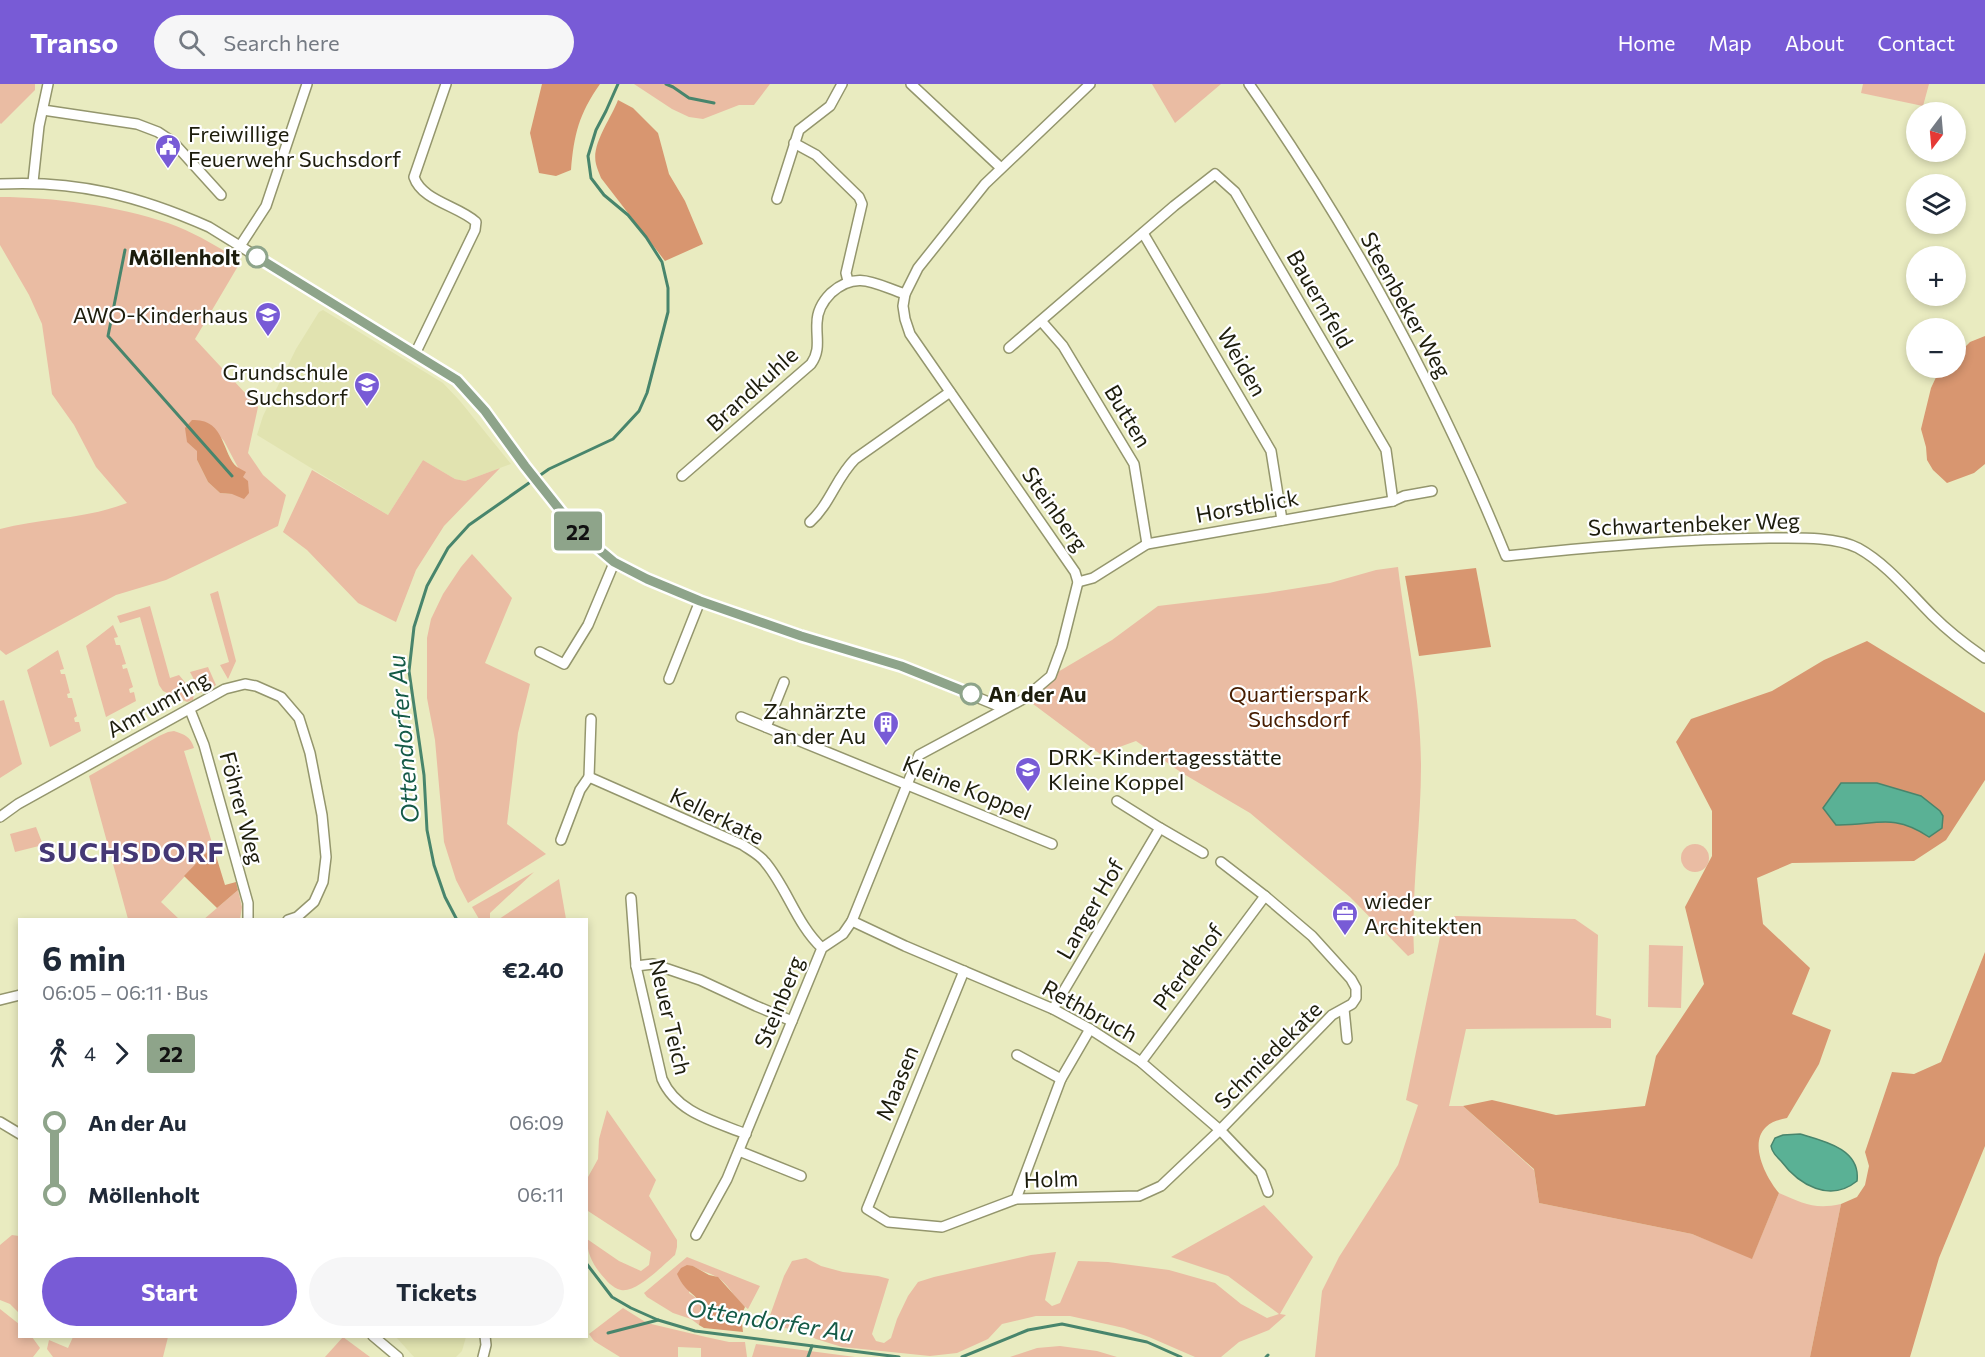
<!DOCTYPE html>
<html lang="en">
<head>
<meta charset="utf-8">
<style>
	:root { --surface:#fff; --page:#f6f6f7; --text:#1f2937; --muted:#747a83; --accent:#785bd6 }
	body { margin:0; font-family:Commissioner,sans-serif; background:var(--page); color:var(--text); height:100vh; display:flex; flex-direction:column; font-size:22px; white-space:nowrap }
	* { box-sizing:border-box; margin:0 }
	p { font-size:20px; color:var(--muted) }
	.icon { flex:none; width:33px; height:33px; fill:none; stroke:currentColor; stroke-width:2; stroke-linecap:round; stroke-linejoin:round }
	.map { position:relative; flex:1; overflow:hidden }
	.side { position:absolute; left:18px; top:834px; width:570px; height:420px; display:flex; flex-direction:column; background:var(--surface); border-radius:0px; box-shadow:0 3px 9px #0003 }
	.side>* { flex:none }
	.badge { padding:0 12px; border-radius:4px; font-size:21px; line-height:39px }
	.needle { width:39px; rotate:196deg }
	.tools { position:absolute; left:1906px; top:18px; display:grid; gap:12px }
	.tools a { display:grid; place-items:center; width:60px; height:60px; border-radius:50%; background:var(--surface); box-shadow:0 3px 9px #0003; font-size:30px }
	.map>.badge { position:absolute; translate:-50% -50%; box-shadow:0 0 0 3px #fff }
	.legs { display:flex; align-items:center; gap:9px; height:66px; padding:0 24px; font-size:20px }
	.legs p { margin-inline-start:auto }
	.head { display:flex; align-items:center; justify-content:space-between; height:102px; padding:0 24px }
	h1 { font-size:33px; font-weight:700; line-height:45px }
	.action { display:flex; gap:12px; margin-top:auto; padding:12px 24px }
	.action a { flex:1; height:69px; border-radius:36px; background:var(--accent); color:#fff; font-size:24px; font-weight:700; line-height:69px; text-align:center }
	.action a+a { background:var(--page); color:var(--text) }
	ul { padding:0 24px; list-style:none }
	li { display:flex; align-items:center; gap:21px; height:72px; font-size:22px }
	li i { display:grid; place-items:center; width:9px; height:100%; margin:0 8px; background:currentColor }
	li i::after { content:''; width:15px; height:15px; margin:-8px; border:4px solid; border-radius:50%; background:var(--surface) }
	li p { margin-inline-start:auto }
	li:first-child i { background:linear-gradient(#0000 50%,currentColor 0) }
	li:last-child i { background:linear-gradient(currentColor 50%,#0000 0) }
	header { display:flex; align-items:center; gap:36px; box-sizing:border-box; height:84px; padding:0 30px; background:var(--accent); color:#fff }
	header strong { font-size:28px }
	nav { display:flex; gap:33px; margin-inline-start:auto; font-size:21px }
	.search { width:420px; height:54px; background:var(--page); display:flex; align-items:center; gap:15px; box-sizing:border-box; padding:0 21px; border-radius:33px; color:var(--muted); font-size:22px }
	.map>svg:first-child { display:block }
	.built { fill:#e1e3b0 }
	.green { fill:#eabca3; fill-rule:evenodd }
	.forest { fill:#d89670 }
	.water { fill:#5ab195; stroke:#48856c; stroke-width:1.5 }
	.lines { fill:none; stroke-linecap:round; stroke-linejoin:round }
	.stream { stroke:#48856c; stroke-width:3 }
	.minor-casing { stroke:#94966d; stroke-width:12 }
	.minor { stroke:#fff; stroke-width:9 }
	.line-1-casing { stroke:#fff; stroke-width:14 }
	.line-1 { stroke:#8ea48a; stroke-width:9 }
	.stop-1-dot { fill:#fff; stroke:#8ea48a; stroke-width:3 }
	.labels { text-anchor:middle; stroke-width:4.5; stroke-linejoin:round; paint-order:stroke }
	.poi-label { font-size:22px; fill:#1d1d0d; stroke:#fff; text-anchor:start }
	.stop-label { font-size:22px; font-weight:bold; fill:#1d1d0d; stroke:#fff; text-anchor:end }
	.street-label { font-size:22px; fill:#1d1d0d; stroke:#fff }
	.park-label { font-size:22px; fill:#471d01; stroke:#fff }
	.water-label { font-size:24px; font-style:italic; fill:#145a47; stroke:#fff }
	.district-label { font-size:28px; font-weight:bold; letter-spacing:1.5px; fill:#453875; stroke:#fff }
</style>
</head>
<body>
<header>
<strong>Transo</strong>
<div class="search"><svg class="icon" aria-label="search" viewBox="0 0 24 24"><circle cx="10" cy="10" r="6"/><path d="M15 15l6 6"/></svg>Search here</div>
<nav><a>Home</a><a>Map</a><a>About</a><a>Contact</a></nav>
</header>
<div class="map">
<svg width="1985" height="1273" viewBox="0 0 1985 1273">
	<rect width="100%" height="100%" fill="#e9ebc0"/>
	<g class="built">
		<polygon points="323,226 443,299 460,317 511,380 465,397 455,395 423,376 388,431 257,351 263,332 296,265 319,228"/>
		<polygon points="396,1253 466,1253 462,1267 456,1273 414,1273"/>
	</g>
	<g class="green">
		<polygon points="0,0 35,0 35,6 1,40 0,39"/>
		<polygon points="634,0 770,0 754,21 739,21 703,35 689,33 672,25"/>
		<polygon points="1152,0 1221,0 1175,39"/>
		<polygon points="1863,0 1929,0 1923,22 1861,9"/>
		<path d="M0,113C52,113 118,122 168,139C194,148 218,163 241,177L195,255L258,323L248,369L263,391L286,411L278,442L166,496L116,511L6,571L0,566C0,526 0,486 0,445C42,434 86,435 127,419L96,383L74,341L52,310L42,240L29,211L0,161ZM208,339L224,357L243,393L232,410L220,409L208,398L197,376V367Z"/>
		<polygon points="423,376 455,395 465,397 500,384 444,442 416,486 396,538 358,519 307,466 283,448 312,386 388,431"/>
		<polygon points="472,470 512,514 485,579 530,600 518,649 507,740 546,770 468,819 456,796 444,758 435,656 427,614 427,554 431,535 443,510 461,483"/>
		<path d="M1398,483C1406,549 1421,615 1421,682C1421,744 1411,806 1414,869L1408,872L1350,813L1250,729L1182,689L1136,657L1100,670L1025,614L1051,592L1112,556L1158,522L1267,509L1330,499L1376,486Z"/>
		<polygon points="218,507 236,577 228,595 220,581 229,578 210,510"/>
		<polygon points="150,522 170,594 179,591 194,609 193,616 187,618 163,607 159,601 140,533 120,539 117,532"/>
		<polygon points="113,541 118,553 114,554 116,561 120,561 126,580 122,581 123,585 127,584 133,603 129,605 130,609 134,608 136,617 106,633 86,562"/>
		<polygon points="58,566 64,585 60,586 61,590 65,590 70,609 67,610 68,614 72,614 77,632 74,634 75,638 79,638 81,647 50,663 27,586"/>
		<polygon points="208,583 216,601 201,609 190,588"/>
		<polygon points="4,616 22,680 0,694 0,617"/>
		<path d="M174,647C184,650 191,653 194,664L184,667L213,762L161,818L179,835H128L89,692L159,652L168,648Z"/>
		<polygon points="36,743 43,761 15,768 10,750"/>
		<circle cx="1695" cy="774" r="14"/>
		<polygon points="534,788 490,829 490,835 479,835 472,823"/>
		<polygon points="559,795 566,835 499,835"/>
		<polygon points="238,806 242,823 240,835 203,836"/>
		<path d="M1455,832L1575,835L1598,851L1596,931L1611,935V944L1466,945L1449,1022H1463L1534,1086L1539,1119L1692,1150L1752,1174L1779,1109C1803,1119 1814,1126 1841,1120L1810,1273H1315L1322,1207L1339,1173L1398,1081L1418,1021L1406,1016L1442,843Z"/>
		<polygon points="1649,861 1683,862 1681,924 1648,923"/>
		<path d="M607,1026L656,1096L649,1112L677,1156V1163L675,1171C663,1181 637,1209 621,1206C612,1204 606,1196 600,1189C592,1179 587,1168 587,1155L619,1177L641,1187L649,1181L651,1168L588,1127L586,1106L588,1093L598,1075L599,1055Z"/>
		<polygon points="1264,1121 1313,1173 1280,1230 1286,1231 1269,1246 1239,1258 1221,1273 1195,1273 1149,1253 1124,1244 1070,1232 1036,1232 1002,1240 988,1255 957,1269 930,1272 842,1263 816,1255 800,1246 777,1243 768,1237 784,1192 792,1177 806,1174 821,1182 843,1188 878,1192 889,1195 872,1250 876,1257 884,1259 891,1254 897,1235 908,1212 918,1198 934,1193 1031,1171 1056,1168 1045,1216 1052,1222 1060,1219 1078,1177 1108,1178 1169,1186 1215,1199 1241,1220 1267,1234 1279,1230 1228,1192 1171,1173"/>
		<polygon points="12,1151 19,1152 19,1229 10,1220 0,1216 0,1161"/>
		<path d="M687,1173L760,1202L748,1225C736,1217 731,1204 720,1195C714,1190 702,1188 693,1182L689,1209C705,1219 702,1225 699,1241L691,1235L673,1229L647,1213L644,1209Z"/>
		<polygon points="623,1224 647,1239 706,1253 729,1258 745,1258 747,1273 701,1273 701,1264 678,1263 678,1273 620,1273 594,1257 589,1250"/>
		<polygon points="0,1225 19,1240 20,1252 32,1253 40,1264 33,1273 0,1273"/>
		<polygon points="73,1253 73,1252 168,1253 163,1273 53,1273 47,1265 49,1256 68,1264"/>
		<polygon points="343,1253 370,1273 325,1273"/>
		<polygon points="756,1260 855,1273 752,1273"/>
		<polygon points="1060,1262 1097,1267 1117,1273 1010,1273 1037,1264"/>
	</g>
	<g class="forest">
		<path d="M542,0H600C579,30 574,50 571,86L556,92L539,89L530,49Z"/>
		<path d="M618,16L633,24L658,49L669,90L685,117L703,160L665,177L601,94C599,89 597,84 596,80C591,60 611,35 618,16Z"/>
		<polygon points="1985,252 1985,380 1974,389 1947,399 1933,386 1927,376 1926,363 1921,345 1931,304 1938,289 1944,284 1956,284 1956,272 1970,258"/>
		<path d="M192,336C225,334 222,370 237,383C240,385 243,386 246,388L243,393L248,397L249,409L244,415L232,410L220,409L208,398L197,376V367L187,358L185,344Z"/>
		<polygon points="1476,484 1491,563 1419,572 1405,492"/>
		<path d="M1867,557L1985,629V696L1946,756L1914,777L1792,779L1757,794L1763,840L1810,884L1792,930L1831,946L1819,980L1787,1034C1779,1036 1772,1037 1766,1043C1748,1060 1767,1095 1779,1109L1752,1175L1692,1150L1539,1119L1534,1085L1463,1022L1492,1016L1556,1031L1645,1022L1656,972L1704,900L1685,823L1712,772V727L1676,658L1691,635L1772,607L1824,576Z"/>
		<polygon points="213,762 225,801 236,798 238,806 217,824 184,792"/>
		<polygon points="1985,868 1985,1062 1939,1174 1910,1273 1810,1273 1841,1120 1857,1113 1865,1101 1869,1082 1865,1068 1892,988 1914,990 1941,978"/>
		<path d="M687,1181L693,1182L709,1191L718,1193L745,1223L741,1232L743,1248L704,1244L699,1241C706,1205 689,1218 677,1190L681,1184Z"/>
	</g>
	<g class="water">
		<path d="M1841,699H1877L1921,712L1940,727L1943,732L1942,744L1929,753C1892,728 1875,742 1836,741L1823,724Z"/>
		<path d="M1800,1050C1824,1057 1861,1065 1857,1097C1830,1119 1799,1101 1781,1077C1776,1072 1772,1068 1771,1062L1775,1054L1783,1051Z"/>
	</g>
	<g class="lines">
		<g class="stream">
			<polyline points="666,0 673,3 689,14 714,19"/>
			<polyline points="125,166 108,252 232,392"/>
			<polyline points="457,836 445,813 434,781 427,746 424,691 409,587 414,543 427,502 448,464 469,441 549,385 613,355 639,327 647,309 668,228 668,204 662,178 646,153 628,131 604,111 591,94 588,72 596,46 606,27 618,0"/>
			<polyline points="586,1179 612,1213 631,1224 658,1236 695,1247 899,1273"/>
			<polyline points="608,1249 658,1236"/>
			<polyline points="808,1273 812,1262"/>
			<polyline points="962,1273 1028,1246 1062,1240 1147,1258 1181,1273"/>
			<polyline points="1266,1273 1268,1271"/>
		</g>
		<defs>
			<g id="minor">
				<polyline points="911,0 1001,84"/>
				<path d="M1249,0C1352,147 1439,307 1506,472C1593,463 1680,455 1769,454C1795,454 1835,452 1858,464C1887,480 1909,508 1932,531C1948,547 1966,561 1985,574"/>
				<polyline points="43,26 137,40 158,48 173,58 221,111"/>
				<polyline points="794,59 816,71 859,113 862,120 846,189 848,197"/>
				<polyline points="33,98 39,42 48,0"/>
				<path d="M0,100C77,96 139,112 209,143L457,296L485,327L525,382L575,445L614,479L647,495L700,517L802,552L901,582L1003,624"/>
				<polyline points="777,115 799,46 830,22 842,0"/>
				<polyline points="1143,149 1271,367 1282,436"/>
				<polyline points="240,162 266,122 307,0"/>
				<polyline points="1042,238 1063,262 1134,380 1147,460"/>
				<polyline points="1009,264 1174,122 1215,90 1235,108 1386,366 1393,417"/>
				<path d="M415,270L475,146L476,138C459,122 422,117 414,93L446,0"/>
				<path d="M682,392L811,280C821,266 816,254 817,239C817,228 823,217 831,209C857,185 877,201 905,210"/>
				<path d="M810,438C830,420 836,394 855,375L950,308"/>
				<polyline points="1078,498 1093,494 1147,460 1393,417 1404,412 1432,407"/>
				<polyline points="540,568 564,580 588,541 614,479"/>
				<polyline points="669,595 700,517"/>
				<polyline points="190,626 204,661 248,819 248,836"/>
				<polyline points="741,633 1052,760"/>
				<polyline points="766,643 784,598"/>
				<polyline points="589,693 591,635"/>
				<polyline points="0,733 18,720 225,605 245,600 256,602 281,613 299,634 310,669 322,731 326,773 323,798 314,818 297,833 288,836"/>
				<polyline points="1160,744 1203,769"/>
				<path d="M561,756L580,706L589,693L743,761C750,766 760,771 765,778C787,804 797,841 822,864"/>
				<path d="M631,814L636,882L662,995C677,1029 714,1037 746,1050"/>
				<polyline points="852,837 905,862 1053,925 1090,945 1141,978 1220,1046 1261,1089 1268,1108"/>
				<polyline points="636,882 653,880 700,896 756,922 792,937"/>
				<polyline points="964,887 867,1125 888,1138 942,1143 1016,1115 1139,1112 1161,1102 1220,1046 1332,931 1352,920 1356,914 1356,904 1351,895 1312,852 1265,812"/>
				<polyline points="0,916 20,911"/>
				<polyline points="1053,925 1160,744 1117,717"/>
				<polyline points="1344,925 1347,955"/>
				<polyline points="1017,971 1061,995"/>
				<polyline points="1141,978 1265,812 1221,778"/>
				<polyline points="0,1038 20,1050"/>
				<polyline points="739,1067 801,1092"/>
				<polyline points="1016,1115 1061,995 1090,945"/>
				<polyline points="696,1151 727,1095 822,864 843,850 852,837 919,671 1025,614 1051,592 1062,562 1078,498 1075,488 910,250 905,235 903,222 905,210 918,184 985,100 1090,0"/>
				<polyline points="373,1252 398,1273"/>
				<polyline points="483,1273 486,1261 485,1252"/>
			</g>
		</defs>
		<use href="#minor" class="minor-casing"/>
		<use href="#minor" class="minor"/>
	</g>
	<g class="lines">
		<defs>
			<polyline id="line-1" points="257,173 457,296 485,327 525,382 575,445 614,478 647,495 700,517 801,552 901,582 971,610"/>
		</defs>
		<use href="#line-1" class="line-1-casing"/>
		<use href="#line-1" class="line-1"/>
	</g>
	<defs>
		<symbol id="civic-pin" viewBox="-11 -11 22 30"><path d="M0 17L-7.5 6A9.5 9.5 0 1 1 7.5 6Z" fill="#785bd6" stroke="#fff"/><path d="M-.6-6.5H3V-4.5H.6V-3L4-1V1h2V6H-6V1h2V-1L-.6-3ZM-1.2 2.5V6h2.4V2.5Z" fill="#fff"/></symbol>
		<symbol id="school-pin" viewBox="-11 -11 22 30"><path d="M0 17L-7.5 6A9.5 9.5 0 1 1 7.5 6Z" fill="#785bd6" stroke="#fff"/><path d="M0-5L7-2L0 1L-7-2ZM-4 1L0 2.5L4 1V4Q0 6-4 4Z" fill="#fff"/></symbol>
		<symbol id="building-pin" viewBox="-11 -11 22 30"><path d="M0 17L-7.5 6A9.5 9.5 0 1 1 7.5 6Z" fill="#785bd6" stroke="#fff"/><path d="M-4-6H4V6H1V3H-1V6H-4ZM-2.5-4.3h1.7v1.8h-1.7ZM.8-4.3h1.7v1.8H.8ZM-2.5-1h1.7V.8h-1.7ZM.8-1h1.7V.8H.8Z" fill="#fff"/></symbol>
		<symbol id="office-pin" viewBox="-11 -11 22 30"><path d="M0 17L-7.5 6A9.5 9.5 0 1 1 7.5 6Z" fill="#785bd6" stroke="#fff"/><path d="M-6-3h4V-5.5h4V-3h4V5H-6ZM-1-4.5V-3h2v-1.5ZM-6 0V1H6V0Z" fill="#fff"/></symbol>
	</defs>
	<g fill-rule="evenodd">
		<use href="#civic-pin" x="153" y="48" width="30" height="40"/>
		<use href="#school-pin" x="253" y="216" width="30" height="40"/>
		<use href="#school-pin" x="352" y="286" width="30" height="40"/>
		<use href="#building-pin" x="871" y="625" width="30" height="40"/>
		<use href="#school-pin" x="1013" y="671" width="30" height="40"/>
		<use href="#office-pin" x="1330" y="815" width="30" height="40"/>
	</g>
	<g class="stop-1-dot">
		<circle cx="257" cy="173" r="10"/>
		<circle cx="971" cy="610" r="10"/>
	</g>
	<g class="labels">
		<g class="poi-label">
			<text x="188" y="58">Freiwillige<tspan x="188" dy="25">Feuerwehr Suchsdorf</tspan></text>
			<text x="248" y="239" text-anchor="end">AWO-Kinderhaus</text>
			<text x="348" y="296" text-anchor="end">Grundschule<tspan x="348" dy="25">Suchsdorf</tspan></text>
			<text x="866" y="635" text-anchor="end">Zahnärzte<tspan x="866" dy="25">an der Au</tspan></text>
			<text x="1048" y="681">DRK-Kindertagesstätte<tspan x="1048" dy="25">Kleine Koppel</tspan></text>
			<text x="1364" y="825">wieder<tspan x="1364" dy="25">Architekten</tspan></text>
		</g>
		<g class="stop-label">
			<text x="240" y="181">Möllenholt</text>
			<text x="988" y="618" text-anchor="start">An der Au</text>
		</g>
		<g class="street-label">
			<text transform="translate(1320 215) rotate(60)" y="8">Bauernfeld</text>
			<text transform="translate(1406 221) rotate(61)" y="8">Steenbeker Weg</text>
			<text transform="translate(1242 278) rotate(60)" y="8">Weiden</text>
			<text transform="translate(752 305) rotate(-42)" y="8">Brandkuhle</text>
			<text transform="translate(1128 332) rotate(59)" y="8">Butten</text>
			<text transform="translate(1247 422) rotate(-10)" y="8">Horstblick</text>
			<text transform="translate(1055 425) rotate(55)" y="8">Steinberg</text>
			<text transform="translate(1694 440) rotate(-2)" y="8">Schwartenbeker Weg</text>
			<text transform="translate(158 620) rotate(-29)" y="8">Amrumring</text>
			<text transform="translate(967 704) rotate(22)" y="8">Kleine Koppel</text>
			<text transform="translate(242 724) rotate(75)" y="8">Föhrer Weg</text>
			<text transform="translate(717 732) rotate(26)" y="8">Kellerkate</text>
			<text transform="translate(1090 825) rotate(-60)" y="8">Langer Hof</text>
			<text transform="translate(1188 883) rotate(-53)" y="8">Pferdehof</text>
			<text transform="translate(779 918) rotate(-68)" y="8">Steinberg</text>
			<text transform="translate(1090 927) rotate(29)" y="8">Rethbruch</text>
			<text transform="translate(670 933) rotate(77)" y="8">Neuer Teich</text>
			<text transform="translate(1268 971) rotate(-45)" y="8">Schmiedekate</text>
			<text transform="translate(897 999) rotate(-68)" y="8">Maasen</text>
			<text transform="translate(1051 1095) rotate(-2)" y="8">Holm</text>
		</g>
		<g class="park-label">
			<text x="1299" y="618">Quartierspark<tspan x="1299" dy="25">Suchsdorf</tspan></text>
		</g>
		<g class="water-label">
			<text transform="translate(404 655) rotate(-95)" y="8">Ottendorfer Au</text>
			<text transform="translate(770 1237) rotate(9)" y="8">Ottendorfer Au</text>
		</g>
		<g class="district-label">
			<text x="132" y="778">SUCHSDORF</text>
		</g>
	</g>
</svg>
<div class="tools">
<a><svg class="needle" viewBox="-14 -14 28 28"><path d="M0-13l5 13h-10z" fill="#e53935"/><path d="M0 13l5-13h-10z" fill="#747a83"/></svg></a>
<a><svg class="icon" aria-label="layers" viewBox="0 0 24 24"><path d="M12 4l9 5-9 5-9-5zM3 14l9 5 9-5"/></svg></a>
<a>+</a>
<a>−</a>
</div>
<b class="badge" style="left:578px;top:447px;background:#8ea48a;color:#111">22</b>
<section class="side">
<div class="head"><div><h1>6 min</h1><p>06:05 – 06:11 · Bus</p></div><b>€2.40</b></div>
<div class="legs"><svg class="icon" aria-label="walk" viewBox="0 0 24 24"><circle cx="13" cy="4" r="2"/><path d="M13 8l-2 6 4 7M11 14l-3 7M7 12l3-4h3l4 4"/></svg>4<svg class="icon" aria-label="forward" viewBox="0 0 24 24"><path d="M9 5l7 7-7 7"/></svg><b class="badge" style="background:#8ea48a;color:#111">22</b></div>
<ul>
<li><i style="color:#8ea48a"></i><b>An der Au</b><p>06:09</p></li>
<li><i style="color:#8ea48a"></i><b>Möllenholt</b><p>06:11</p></li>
</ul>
<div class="action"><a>Start</a><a>Tickets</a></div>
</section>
</div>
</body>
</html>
